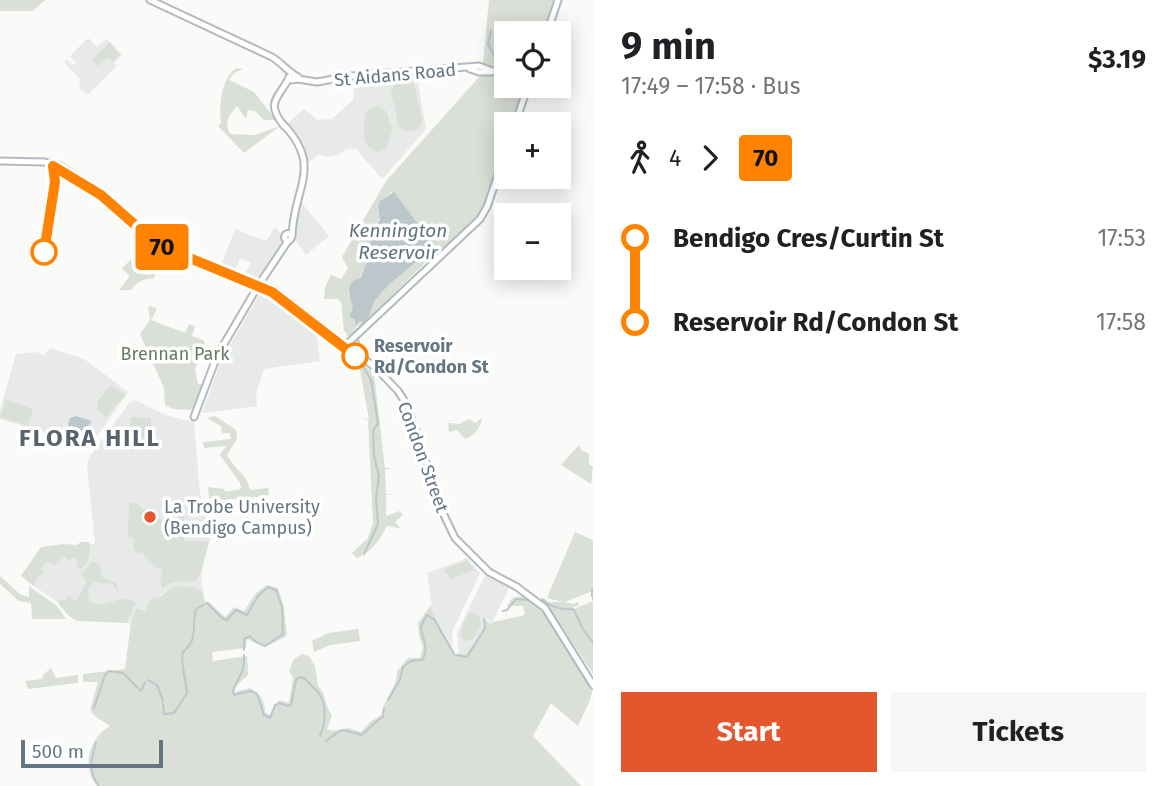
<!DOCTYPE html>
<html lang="en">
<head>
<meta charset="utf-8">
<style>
	:root { --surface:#fff; --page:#f6f6f6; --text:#202124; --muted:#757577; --accent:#e4572e }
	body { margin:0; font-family:"Fira Sans",sans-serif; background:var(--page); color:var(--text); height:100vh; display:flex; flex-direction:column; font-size:26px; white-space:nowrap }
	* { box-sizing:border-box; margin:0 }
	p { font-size:23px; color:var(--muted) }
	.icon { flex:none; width:38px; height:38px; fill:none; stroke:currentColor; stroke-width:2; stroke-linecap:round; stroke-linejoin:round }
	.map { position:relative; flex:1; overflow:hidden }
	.panel { display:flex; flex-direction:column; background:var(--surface); width:581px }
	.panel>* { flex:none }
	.badge { padding:0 14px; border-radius:5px; font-size:24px; line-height:46px }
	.controls { position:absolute; left:494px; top:21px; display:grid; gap:14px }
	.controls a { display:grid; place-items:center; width:77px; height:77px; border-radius:0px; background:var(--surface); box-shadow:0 4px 18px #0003; font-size:35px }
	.scale { position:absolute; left:21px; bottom:18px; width:142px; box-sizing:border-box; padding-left:7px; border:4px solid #657683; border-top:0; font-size:19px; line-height:24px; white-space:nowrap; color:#657683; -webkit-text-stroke:5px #fff; paint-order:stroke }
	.map>.badge { position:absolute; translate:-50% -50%; box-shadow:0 0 0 4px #fff }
	.legs { display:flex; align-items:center; gap:10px; height:77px; padding:0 28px; font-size:23px }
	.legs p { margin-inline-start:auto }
	.head { display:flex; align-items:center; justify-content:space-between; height:119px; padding:0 28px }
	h1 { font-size:38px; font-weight:700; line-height:52px }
	.cta { display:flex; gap:14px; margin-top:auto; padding:14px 28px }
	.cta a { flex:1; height:80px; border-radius:0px; background:var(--accent); color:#fff; font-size:28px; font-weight:700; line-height:80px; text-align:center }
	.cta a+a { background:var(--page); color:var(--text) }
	ul { padding:0 28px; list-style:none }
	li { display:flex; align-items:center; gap:24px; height:84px; font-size:26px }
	li i { display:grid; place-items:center; width:10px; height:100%; margin:0 9px; background:currentColor }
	li i::after { content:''; width:18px; height:18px; margin:-9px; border:5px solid; border-radius:50%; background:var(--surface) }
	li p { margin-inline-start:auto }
	li:first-child i { background:linear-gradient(#0000 50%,currentColor 0) }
	li:last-child i { background:linear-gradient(currentColor 50%,#0000 0) }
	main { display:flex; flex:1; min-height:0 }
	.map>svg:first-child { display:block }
	.built { fill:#e8e9e9 }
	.green { fill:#dadfd7; fill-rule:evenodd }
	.water { fill:#bbc7cb }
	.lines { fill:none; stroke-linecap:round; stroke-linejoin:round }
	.stream { stroke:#bbc7cb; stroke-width:2 }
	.secondary-casing { stroke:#b3babf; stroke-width:9 }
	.secondary { stroke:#fff; stroke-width:5 }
	.line-1-casing { stroke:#fff; stroke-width:16 }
	.line-1 { stroke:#ff8200; stroke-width:10 }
	.stop-1-dot { fill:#fff; stroke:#ff8200; stroke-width:3.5 }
	.poi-dot { fill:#e4572e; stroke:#fff; stroke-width:2.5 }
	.labels { text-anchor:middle; stroke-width:7; stroke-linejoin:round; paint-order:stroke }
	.street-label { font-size:18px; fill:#657683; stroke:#fff }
	.stop-label { font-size:18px; font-weight:bold; fill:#657683; stroke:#fff; text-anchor:start }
	.park-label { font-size:18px; fill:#687a64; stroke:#fff }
	.poi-label { font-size:18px; fill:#657683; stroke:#fff; text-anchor:start }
	.water-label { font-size:19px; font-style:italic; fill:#60757c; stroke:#fff }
	.district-label { font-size:24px; font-weight:bold; letter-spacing:2px; fill:#57646e; stroke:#fff }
</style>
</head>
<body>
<main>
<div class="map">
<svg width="593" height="786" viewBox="0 0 593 786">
	<rect width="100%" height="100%" fill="#fafaf8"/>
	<g class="built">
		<polygon points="88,38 97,47 107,39 122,55 114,63 117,66 88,94 80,89 79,78 64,62 67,59 73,65 76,63 70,56"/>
		<polygon points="417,76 426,129 382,179 356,149 347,149 338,155 325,157 319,154 308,163 304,145 288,123 304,109 317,120 332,119 353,100 355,80 370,79 371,86 373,86 376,85 375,78"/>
		<polygon points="301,202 329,236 306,255 294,238"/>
		<polygon points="275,227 283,237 283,240 260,278 257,279 244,274 251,263 240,258 235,271 221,265 235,229 266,241"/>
		<polygon points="262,290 270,293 316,329 320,361 264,369 256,394 257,406 202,413 221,360"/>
		<polygon points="50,348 84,359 128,392 90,446 0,419 0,410 16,354 37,352 43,355"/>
		<polygon points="135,400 168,416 194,422 200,494 210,525 210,539 201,575 203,592 173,586 155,599 145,611 136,608 131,623 75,620 59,603 26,581 22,574 29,565 74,547 95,544 87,468 88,459 130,402"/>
		<polygon points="467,558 480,573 452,632 453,647 433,614 427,573"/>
		<polygon points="486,573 509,588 491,625 486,618 485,628 465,655 459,653 457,633"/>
	</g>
	<g class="green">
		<polygon points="0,0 45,0 33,11 0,11"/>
		<polygon points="489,0 554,0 542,33 506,33 506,74 487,68 483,63"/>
		<polygon points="110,42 120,55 114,61 108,58 98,66 92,59"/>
		<path d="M237,68L243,69L234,73L229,80L254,92L276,120H264L255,111L248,110L246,119L237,106C229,115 224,122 230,134L255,135L280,126L244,153L218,126L221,123C219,106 221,77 237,68Z"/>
		<path d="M490,73L506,79V86H524V88L512,124H506C506,151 493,199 476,220C465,232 451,243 439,255L436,252L349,338L344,330L341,302L338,299H324L325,287L331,275L341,279L348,268L342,257L386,181L480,76ZM392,192L426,236L429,246C417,266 392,279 377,297C371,305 370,314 365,323L360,321L358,327L352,331L356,325L355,320L350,318L353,307L348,292L361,278L365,268L370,241L380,217L378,208L380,201Z"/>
		<path d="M408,81L414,84L422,119L420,127C413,133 406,132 399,127L391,92L395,84Z"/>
		<path d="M378,106L387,112L392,130L387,147L377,152C359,145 363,126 367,110Z"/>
		<path d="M131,259L139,266L147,268L145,275L156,274L153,279C143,278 137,282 131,290H119L130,276L122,269Z"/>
		<polygon points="150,306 157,309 151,320 185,333 189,324 195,326 192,336 205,341 195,369 198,384 204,384 195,406 190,410 173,409 165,405 164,388 140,334 150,320 148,307"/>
		<path d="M359,364H363L374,374L385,468H392L385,470L386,494L392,495H386V516L400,511L403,515L395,522L400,528L386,526C384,537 367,556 356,558L352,553L368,538L373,523L368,421L361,417L369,420Z"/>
		<polygon points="110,385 124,393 125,396 106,417 98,411 97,402"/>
		<polygon points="6,400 33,409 28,426 0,417"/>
		<path d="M215,416L236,430L237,439L227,455C234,469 247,474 250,490L268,488L269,495L249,498L254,509L246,498L226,500L209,498L208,487L224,489L225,492L241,489L240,483L220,455L226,446L204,448L203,442L231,439L230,433H222L221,426L207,418Z"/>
		<polygon points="131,417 151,418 151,450 130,450"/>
		<path d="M482,418C480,429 475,435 465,439L457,430L449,432L448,423L459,424L470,419L475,423Z"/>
		<polygon points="579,445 581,450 589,454 589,464 593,467 591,484 561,465"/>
		<path d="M129,503H136L143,509L151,510V515L163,521L171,522L179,515L184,516V541L209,542L200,574L195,582C182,581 171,579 162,589L160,580L163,568H157L141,552L139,551V554L134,550L133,538L128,537Z"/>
		<polygon points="575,532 593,540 593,591 565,602 575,604 577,601 579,605 574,607 574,609 593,601 593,674 560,624 540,600 544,598 548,602 563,602 547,598"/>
		<path d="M81,542H89C92,551 89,565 79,570L76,558L73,557L69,561L65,556L54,566L47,561L41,569L43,573L38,576L34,586L21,576L41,547L63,544L77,545Z"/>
		<polygon points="467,560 475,570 451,579 443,570"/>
		<path d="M93,561L99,563L102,577L116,583L120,595L113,584L94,582L88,589L89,601C101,609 111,600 124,599C128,599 132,601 136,602L127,623L77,621L68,615L58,603L61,599L65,601L67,595L76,601L87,581L81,574Z"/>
		<polygon points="0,576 21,595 29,597 29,586 57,606 66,619 32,619 31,603 19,601 0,584"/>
		<path d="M267,585L278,588L284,607L287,636L265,647L247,639L246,648L212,652L213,661L247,656L248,675L236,686L234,692L250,688C260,694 265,700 265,712L269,715L279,700L289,703L293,678L289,671L294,659L302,654L309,656L315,666L318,686C326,693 325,707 332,715L327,729L332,731L348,728L361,732L370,722L381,715C384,699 398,686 397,671L408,658H420L423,647L419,636L418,623L431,605C435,623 450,639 456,657L459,653L465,655L485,628L484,618L491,625L493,622L525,615L523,606H507L512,598L527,595L541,611L543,609L593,688L590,700L578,726L551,703L533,736L581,786H97C81,766 89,738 110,726L95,716L90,710L98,682H83V674L125,669L131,622L136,608L145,611L150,599L161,596L173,586L192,587L203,592L205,602L210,603L225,617L234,607L244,611L256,593Z"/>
		<polygon points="470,612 479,616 481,626 473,639 465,641 460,636 463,624"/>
		<polygon points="358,629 360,641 330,645 314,652 312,641 328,633"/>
		<polygon points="51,668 56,678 78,675 78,683 28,689 25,681 42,679 43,675"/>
	</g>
	<g class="water">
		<path d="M394,192L424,232L429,246C417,266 391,279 377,298C370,306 372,316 364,323L360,321L352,333L356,326L355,320L349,317L353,307C349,296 344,281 361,278L367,261L370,241L380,219L378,207L380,201Z"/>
		<polygon points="76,416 92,421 76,439 73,438 68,425 70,418"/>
	</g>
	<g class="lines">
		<g class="stream">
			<polyline points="491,31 488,44 495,57"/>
			<polyline points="358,340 363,355"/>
			<polyline points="362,364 371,380 378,423 373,431 374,456 379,476 376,498 378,524 364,554"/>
			<polyline points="592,590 592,596"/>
			<polyline points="593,598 593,599"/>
			<path d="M542,599C549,607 563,610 573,609"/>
			<polyline points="207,603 222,618 227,620 236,610 247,615 258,596 268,587 276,590 282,607 283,634 265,646 256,642 250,636 244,639 244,650"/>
			<polyline points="574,610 583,629 593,643"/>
			<polyline points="503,611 507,610 516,599 529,600"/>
			<path d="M244,655C245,674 238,676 233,691L234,695L250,691L257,694L264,715L270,718L275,705L280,703L288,706L291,705L296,680L299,677C307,678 307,682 313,687C327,698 327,719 320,736"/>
			<polyline points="456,655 467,657 485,628 484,619"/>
			<path d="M182,658L183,652C199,638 191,630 196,609L205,604"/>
			<polyline points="148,680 157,685 163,701"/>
			<path d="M388,700L400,680L403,667L411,661L422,660C430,648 422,639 421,626L427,615L434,619L454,654"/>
			<polyline points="163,704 164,714 174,713 187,693 182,660"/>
			<polyline points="94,708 105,675 109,671 123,673 141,691 145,682"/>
			<polyline points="378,720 383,717 384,708"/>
			<polyline points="363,734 377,721"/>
			<path d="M326,741C342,728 342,728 361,735"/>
			<path d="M96,743C91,759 88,772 99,786"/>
		</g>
		<defs>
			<g id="secondary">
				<path d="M150,0L272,57C282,63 288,72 298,77"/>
				<polyline points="547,33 558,0"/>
				<polyline points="470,69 479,72 491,72"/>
				<polyline points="289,77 291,80 298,79 317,82 351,76 479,66 506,76"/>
				<path d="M283,124C324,167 293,188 292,236"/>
				<polyline points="515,124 528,86"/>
				<path d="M284,126C265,102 278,99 289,78"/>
				<polyline points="0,161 44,162 59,165 103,193 160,243 275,290 377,369 398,391 407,405 443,513 455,538 489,572 517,587"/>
				<circle cx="288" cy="237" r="3.5"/>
				<polyline points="345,346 480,219 487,207 506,151"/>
				<polyline points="194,417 217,356 258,286 288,241"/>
				<polyline points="517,587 545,608 593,685"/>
			</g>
		</defs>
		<use href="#secondary" class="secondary-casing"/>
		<use href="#secondary" class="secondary"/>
	</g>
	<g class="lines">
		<defs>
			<polyline id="line-1" points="44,252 55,182 53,166 101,195 158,245 272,292 355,356"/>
		</defs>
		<use href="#line-1" class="line-1-casing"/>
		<use href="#line-1" class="line-1"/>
	</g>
	<g class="stop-1-dot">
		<circle cx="44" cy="252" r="12"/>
		<circle cx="355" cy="356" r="12"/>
	</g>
	<circle class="poi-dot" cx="150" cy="517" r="7"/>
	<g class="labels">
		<g class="street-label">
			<text transform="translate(395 75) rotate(-5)" y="6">St Aidans Road</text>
			<text transform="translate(423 457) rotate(70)" y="6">Condon Street</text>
		</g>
		<g class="stop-label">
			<text x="374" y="352">Reservoir<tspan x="374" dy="21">Rd/Condon St</tspan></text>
		</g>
		<g class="park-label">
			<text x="175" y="360">Brennan Park</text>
		</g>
		<g class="poi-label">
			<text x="164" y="513">La Trobe University<tspan x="164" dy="21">(Bendigo Campus)</tspan></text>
		</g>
		<g class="water-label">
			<text x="398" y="237">Kennington<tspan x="398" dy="22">Reservoir</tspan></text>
		</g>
		<g class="district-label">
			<text x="90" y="446">FLORA HILL</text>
		</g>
	</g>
</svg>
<div class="controls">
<a><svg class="icon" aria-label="locate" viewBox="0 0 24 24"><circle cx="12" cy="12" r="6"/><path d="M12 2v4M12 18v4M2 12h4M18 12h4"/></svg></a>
<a>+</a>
<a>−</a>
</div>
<div class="scale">500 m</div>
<b class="badge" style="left:162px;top:247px;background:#ff8200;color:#111">70</b>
</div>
<section class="panel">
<div class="head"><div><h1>9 min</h1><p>17:49 – 17:58 · Bus</p></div><b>$3.19</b></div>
<div class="legs"><svg class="icon" aria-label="walk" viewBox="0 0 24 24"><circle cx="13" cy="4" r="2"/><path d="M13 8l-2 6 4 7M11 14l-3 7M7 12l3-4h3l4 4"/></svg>4<svg class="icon" aria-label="forward" viewBox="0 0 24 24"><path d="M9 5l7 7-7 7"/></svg><b class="badge" style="background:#ff8200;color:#111">70</b></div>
<ul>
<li><i style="color:#ff8200"></i><b>Bendigo Cres/Curtin St</b><p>17:53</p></li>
<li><i style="color:#ff8200"></i><b>Reservoir Rd/Condon St</b><p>17:58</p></li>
</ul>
<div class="cta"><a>Start</a><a>Tickets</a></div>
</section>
</main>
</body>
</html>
